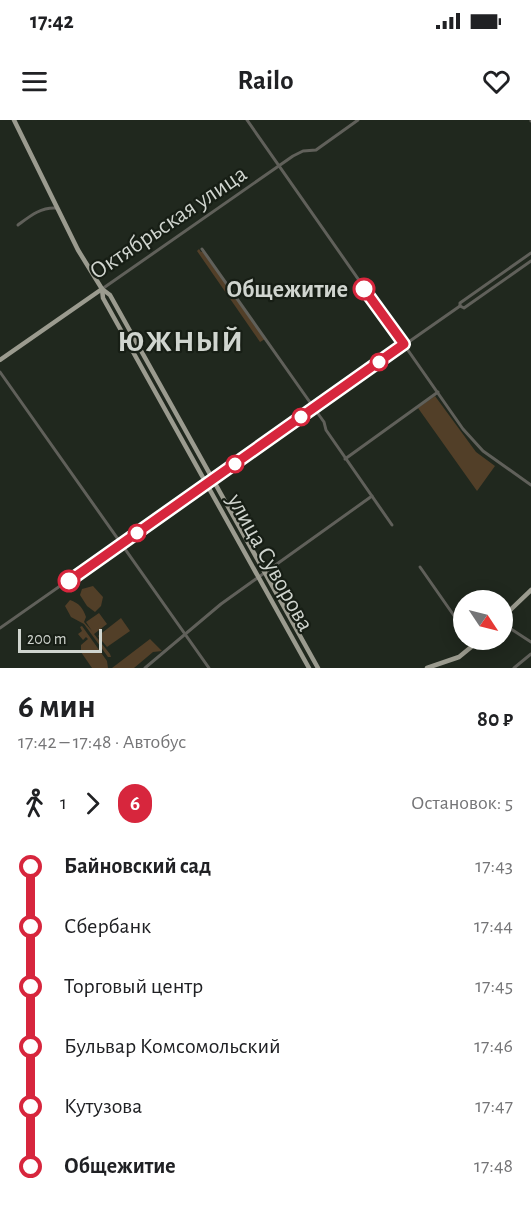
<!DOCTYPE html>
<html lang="ru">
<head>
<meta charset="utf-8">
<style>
	:root { --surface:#fff; --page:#f2f2f2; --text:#202124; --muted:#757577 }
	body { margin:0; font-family:"Alegreya Sans",sans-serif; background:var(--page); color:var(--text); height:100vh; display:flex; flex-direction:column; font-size:22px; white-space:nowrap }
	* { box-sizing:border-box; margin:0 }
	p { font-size:20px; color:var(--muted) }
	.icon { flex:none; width:33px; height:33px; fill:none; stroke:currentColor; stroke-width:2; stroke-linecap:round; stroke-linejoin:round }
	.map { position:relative; height:548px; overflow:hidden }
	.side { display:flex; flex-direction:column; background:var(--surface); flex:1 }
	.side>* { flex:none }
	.badge { padding:0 12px; border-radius:20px; font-size:21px; line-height:39px }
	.needle { width:39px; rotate:125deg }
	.buttons { position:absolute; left:453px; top:470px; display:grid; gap:12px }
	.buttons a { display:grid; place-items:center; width:60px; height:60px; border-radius:50%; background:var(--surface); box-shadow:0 3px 15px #0003; font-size:30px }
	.scale { position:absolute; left:18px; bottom:15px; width:84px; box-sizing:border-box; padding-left:6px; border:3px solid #d0d5cf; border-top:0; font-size:16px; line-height:21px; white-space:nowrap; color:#d0d5cf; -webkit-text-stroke:4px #171e15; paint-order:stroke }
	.map>.badge { position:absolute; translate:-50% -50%; box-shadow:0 0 0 3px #fff }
	.legs { display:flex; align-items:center; gap:9px; height:66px; padding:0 18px; font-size:20px }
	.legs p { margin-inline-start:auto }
	.summary { display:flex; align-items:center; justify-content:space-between; height:102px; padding:0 18px }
	h1 { font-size:33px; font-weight:700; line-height:45px }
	ul { padding:0 18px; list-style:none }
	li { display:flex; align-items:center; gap:21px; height:60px; font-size:22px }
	li i { display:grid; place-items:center; width:9px; height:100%; margin:0 8px; background:currentColor }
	li i::after { content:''; width:15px; height:15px; margin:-8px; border:4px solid; border-radius:50%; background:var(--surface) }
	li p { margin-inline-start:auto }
	li:first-child i { background:linear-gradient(#0000 50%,currentColor 0) }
	li:last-child i { background:linear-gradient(currentColor 50%,#0000 0) }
	.status { display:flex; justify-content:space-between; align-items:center; height:42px; padding:0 30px; background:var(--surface); direction:ltr }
	.status svg { height:16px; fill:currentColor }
	header { display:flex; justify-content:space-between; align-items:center; height:78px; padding:0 18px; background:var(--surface); font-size:27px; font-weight:700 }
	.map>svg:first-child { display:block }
	.green { fill:#523f28 }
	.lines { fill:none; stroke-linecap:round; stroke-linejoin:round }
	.minor { stroke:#60605a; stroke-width:3 }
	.major { stroke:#9b9b8f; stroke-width:4.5 }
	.line-1-casing { stroke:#fff; stroke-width:14 }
	.line-1 { stroke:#d7263d; stroke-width:9 }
	.stop-1-dot { fill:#fff; stroke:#d7263d; stroke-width:3 }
	.labels { text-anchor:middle; stroke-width:4.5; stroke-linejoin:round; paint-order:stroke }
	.street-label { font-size:24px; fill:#d0d5cf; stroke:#171e15 }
	.stop-label { font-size:24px; font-weight:bold; fill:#d0d5cf; stroke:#171e15; text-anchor:end }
	.district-label { font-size:30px; font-weight:bold; letter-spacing:1.5px; fill:#d0d5cf; stroke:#171e15 }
</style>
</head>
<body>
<div class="status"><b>17:42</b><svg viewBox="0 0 49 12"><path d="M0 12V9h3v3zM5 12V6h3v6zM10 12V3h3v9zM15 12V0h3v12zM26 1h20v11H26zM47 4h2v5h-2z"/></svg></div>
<header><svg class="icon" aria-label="menu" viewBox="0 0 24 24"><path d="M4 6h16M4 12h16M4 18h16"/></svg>Railo<svg class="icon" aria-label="heart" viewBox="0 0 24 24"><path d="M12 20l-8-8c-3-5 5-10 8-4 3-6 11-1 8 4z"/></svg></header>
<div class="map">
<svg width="531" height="548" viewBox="0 0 531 548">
	<rect width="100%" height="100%" fill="#20281e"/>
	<g class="green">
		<polygon points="199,129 201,132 203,131 265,219 260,222 197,131"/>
		<polygon points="435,276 476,332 495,346 477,371 418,288"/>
		<polygon points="93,466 103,477 101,486 95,492 87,486 80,475 82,469"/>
		<path d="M70,480C79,483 83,488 86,497L84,502L92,511L86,502L99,493L107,504L94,514L110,534L111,537H108L84,504L71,497L65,486Z"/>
		<polygon points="121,498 130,511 107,527 98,516"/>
		<polygon points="82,506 107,541 108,548 92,548 81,532 81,525 88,519 86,517 83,520 78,514 82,511 80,507"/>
		<polygon points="150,519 162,531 153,532 134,548 112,548"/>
	</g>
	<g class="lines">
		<g class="minor">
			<polyline points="247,0 463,309 483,331 531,365"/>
			<polyline points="531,0 531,1"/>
			<path d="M18,105C30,96 41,87 56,88"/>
			<polyline points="202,129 314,288 324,302 326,310 392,405"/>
			<polyline points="102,169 293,36 303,31 316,30 358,0"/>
			<polyline points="460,186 460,183 531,133"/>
			<polyline points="0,252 209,548"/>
			<polyline points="345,339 438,272"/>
			<polyline points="420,447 464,510"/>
			<polyline points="502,503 531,522"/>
			<polyline points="0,508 460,186 464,188 531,141"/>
			<polyline points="471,519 475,525"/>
			<polyline points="145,548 221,484 372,376"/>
			<polyline points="514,548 531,534"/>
		</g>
		<g class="major">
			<polyline points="14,0 78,130 102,169 110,175 318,548"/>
			<polyline points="102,169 103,178 309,548"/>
			<polyline points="0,240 102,169"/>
			<polyline points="502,498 531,470"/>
			<polyline points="427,548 459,537 481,519"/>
		</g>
	</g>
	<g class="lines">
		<defs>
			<polyline id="line-1" points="69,461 404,224 364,169"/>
		</defs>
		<use href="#line-1" class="line-1-casing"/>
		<use href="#line-1" class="line-1"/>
	</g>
	<g class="stop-1-dot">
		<circle cx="364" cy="169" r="10"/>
		<circle cx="379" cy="242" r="8"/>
		<circle cx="301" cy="297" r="8"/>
		<circle cx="235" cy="344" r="8"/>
		<circle cx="137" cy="413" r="8"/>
		<circle cx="69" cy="461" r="10"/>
	</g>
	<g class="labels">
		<g class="street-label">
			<text transform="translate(168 102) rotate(-34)" y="8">Октябрьская улица</text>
			<text transform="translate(271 442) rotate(61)" y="8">улица Суворова</text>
		</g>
		<g class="stop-label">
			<text x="348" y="177">Общежитие</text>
		</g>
		<g class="district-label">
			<text x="181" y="231">ЮЖНЫЙ</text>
		</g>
	</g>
</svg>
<div class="buttons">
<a><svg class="needle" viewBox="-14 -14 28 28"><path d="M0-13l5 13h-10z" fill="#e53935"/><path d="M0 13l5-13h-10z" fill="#757577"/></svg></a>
</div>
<div class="scale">200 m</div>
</div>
<section class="side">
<div class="summary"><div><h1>6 мин</h1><p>17:42 – 17:48 · Автобус</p></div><b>80 ₽</b></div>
<div class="legs"><svg class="icon" aria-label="walk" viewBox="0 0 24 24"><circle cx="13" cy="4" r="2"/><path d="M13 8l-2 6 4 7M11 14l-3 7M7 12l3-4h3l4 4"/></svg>1<svg class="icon" aria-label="forward" viewBox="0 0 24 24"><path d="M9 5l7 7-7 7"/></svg><b class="badge" style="background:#d7263d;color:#fff">6</b><p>Остановок: 5</p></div>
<ul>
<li><i style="color:#d7263d"></i><b>Байновский сад</b><p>17:43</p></li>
<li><i style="color:#d7263d"></i><span>Сбербанк</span><p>17:44</p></li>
<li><i style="color:#d7263d"></i><span>Торговый центр</span><p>17:45</p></li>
<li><i style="color:#d7263d"></i><span>Бульвар Комсомольский</span><p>17:46</p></li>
<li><i style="color:#d7263d"></i><span>Кутузова</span><p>17:47</p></li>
<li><i style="color:#d7263d"></i><b>Общежитие</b><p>17:48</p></li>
</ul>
</section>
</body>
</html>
